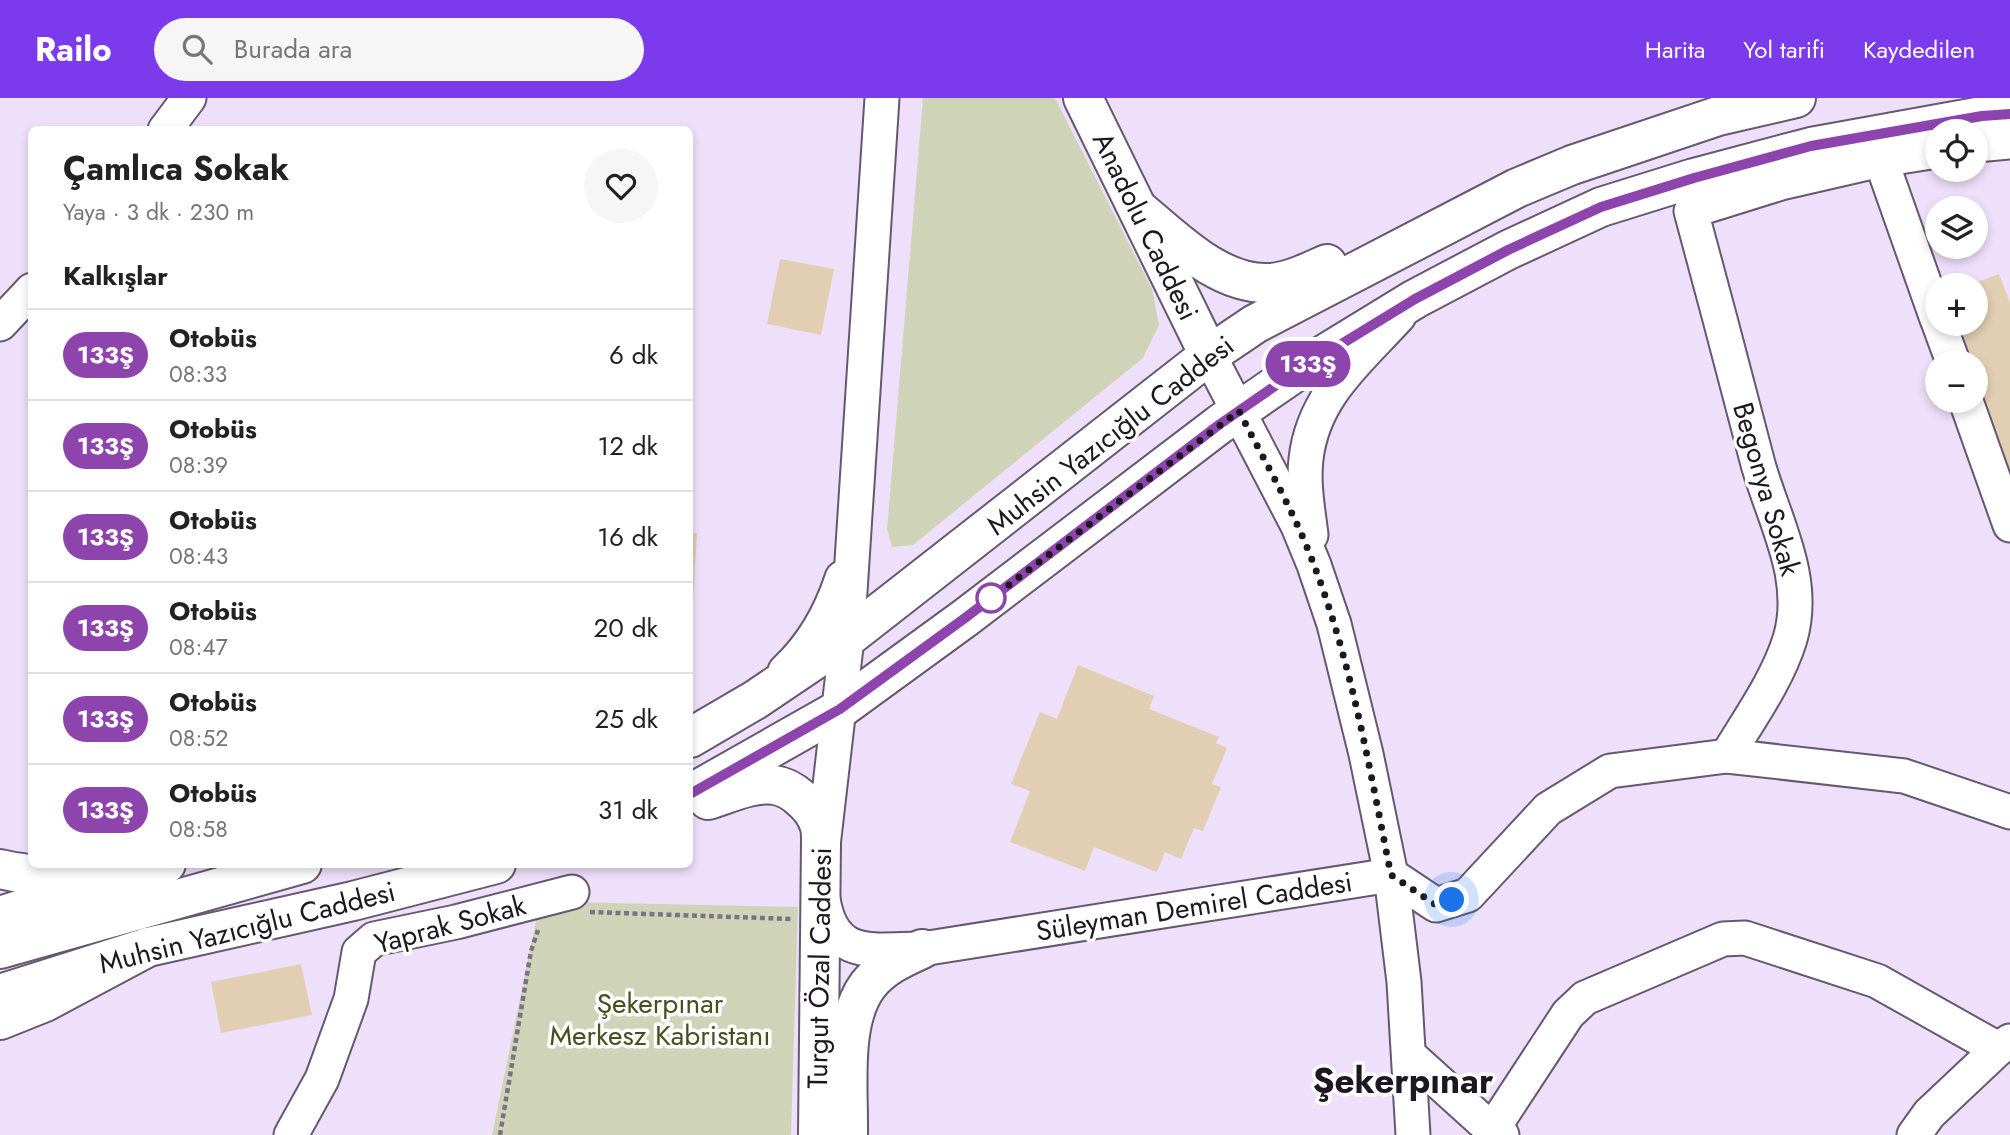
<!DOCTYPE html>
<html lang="tr">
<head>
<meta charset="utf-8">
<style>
	:root { --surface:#fff; --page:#f6f6f6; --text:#222; --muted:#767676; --line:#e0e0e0; --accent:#7c3aed }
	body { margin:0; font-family:Jost,sans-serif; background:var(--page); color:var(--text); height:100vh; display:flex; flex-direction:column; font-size:26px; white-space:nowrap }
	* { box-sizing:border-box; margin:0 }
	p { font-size:23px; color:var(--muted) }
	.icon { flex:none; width:38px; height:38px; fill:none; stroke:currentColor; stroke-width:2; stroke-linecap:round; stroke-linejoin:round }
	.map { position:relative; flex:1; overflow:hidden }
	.sheet { position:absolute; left:28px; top:28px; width:665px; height:742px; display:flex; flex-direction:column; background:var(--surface); border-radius:10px; box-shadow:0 4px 10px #0003 }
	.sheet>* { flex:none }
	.badge { padding:0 14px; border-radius:23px; font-size:24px; line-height:46px }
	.controls { position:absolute; left:1925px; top:21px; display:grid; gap:14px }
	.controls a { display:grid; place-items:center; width:63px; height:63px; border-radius:50%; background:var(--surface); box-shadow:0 4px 10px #0003; font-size:35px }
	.you { position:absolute; width:35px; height:35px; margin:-18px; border:5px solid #fff; border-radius:50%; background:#1a73e8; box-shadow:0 0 0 10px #1a73e833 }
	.map>.badge { position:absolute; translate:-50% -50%; box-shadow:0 0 0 4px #fff }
	h2 { padding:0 35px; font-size:26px; line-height:63px }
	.round { display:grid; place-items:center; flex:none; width:74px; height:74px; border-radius:37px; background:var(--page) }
	.headline { display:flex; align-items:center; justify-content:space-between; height:119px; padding:0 35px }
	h1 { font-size:33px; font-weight:700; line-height:52px }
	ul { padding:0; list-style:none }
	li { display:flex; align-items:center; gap:21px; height:91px; padding:0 35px; border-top:2px solid var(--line) }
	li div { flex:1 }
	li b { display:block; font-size:26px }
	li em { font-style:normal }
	li .badge { min-width:77px; font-weight:700; text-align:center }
	header { display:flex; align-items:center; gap:42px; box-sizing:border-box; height:98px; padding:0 35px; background:var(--accent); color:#fff }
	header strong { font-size:33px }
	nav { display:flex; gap:38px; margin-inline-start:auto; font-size:24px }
	.search { width:490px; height:63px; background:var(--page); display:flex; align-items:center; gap:18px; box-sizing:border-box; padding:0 24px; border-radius:38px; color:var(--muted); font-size:26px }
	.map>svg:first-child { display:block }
	.green { fill:#cfd4b9 }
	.building { fill:#e2ceb3 }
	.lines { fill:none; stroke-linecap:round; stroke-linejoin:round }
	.minor-casing { stroke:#65586f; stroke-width:37 }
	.major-casing { stroke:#65586f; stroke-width:42 }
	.highway-casing { stroke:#65586f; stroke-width:42 }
	.path { stroke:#7b7282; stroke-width:4.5; stroke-dasharray:5 3.5; stroke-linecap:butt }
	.minor { stroke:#fff; stroke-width:33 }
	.major { stroke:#fff; stroke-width:38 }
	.highway { stroke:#fff; stroke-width:38 }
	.line-casing { stroke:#fff; stroke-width:16 }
	.line { stroke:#8e44ad; stroke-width:10 }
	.walk { stroke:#1c1720; stroke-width:7; stroke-dasharray:0 12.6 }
	.stop-dot { fill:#fff; stroke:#8e44ad; stroke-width:3.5 }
	.labels { text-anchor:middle; stroke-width:7; stroke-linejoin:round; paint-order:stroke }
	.street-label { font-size:28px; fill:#1c1720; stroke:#fff }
	.park-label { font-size:28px; fill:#474f1d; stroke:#fff }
	.district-label { font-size:35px; font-weight:bold; fill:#1c1720; stroke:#fff }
</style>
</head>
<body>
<header>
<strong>Railo</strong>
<div class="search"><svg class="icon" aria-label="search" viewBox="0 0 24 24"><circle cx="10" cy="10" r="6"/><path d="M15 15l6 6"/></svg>Burada ara</div>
<nav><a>Harita</a><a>Yol tarifi</a><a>Kaydedilen</a></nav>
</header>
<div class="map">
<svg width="2010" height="1037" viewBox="0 0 2010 1037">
	<rect width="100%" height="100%" fill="#eee0fa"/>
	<g class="green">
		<polygon points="923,0 1055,0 1152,191 1159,227 1143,260 913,447 892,449 887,431"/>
		<polygon points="565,804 798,809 791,1037 492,1037 537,818"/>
	</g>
	<g class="building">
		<polygon points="780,161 834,171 821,237 767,226"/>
		<polygon points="1999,176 2010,205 2010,389 1976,290 1976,264 1967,264 1953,226 1976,226 1976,187 1969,187"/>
		<polygon points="690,435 697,435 692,518 690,518"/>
		<polygon points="1078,567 1154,598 1149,611 1219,639 1216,645 1227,650 1212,686 1221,689 1203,733 1194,730 1181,761 1165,754 1157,774 1094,749 1085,773 1010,744 1030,693 1011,686 1040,614 1057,621"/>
		<polygon points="301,866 312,917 221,935 211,884"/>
	</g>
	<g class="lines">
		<defs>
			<g id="minor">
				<polyline points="165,32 189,0"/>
				<polyline points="1976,47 2010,44"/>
				<polyline points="1881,62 1937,221"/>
				<polyline points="0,226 32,192"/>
				<polyline points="1939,226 1953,264"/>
				<polyline points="1209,257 1298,428 1314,467 1334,526 1366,656 1391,777 1404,884 1413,1037"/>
				<polyline points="1966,303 2010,427"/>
				<path d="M1311,437C1308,412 1303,386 1306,361C1313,298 1358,263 1399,218"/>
				<path d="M785,573C813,547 830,517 842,480"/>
				<path d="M1727,658C1749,621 1777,583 1790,541C1808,480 1774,423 1758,366C1736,282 1714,197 1691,113L1781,85L1881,62L1937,53"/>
				<polyline points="823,748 847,540 882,0"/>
				<path d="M823,801C833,863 873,851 922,851L1391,777L1436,807L1468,797L1548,711L1610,673L1727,658L1904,678L2010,714"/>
				<polyline points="1409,957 1492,1032 1502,1037"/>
				<polyline points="1492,1032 1568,916 1585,900 1723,841 1745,840 1877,883 1998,951"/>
				<polyline points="291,1037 322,981 351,901 359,854 374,841 456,824 572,794"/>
				<polyline points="1914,1037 1929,1016 1998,951 2010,943"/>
			</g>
			<g id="major">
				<polyline points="1083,0 1209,257"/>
				<path d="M1138,111C1175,141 1218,187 1269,185C1289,184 1309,174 1327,166"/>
				<polyline points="690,640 755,602 847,540 1209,257 1255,226 1517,90 1572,67 1718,18 1796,0"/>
				<polyline points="690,696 840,611 965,520 1220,326 1294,275 1415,201 1508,152 1601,109 1694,80 1811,49 1982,18 2010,16"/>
				<path d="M708,702C728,696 752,684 774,687C792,689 814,709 819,726C821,731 821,737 821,743L818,1037"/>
				<polyline points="0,851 302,766"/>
				<polyline points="0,896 148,849 353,803 496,766"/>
				<path d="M848,1037C849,993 840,924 868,887C882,869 902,860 922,851"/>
			</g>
			<g id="highway">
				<path d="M0,771C31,779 62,778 93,775"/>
				<polyline points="0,818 166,766"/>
				<polyline points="0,922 45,904 148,849"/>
			</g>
		</defs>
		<use href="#minor" class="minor-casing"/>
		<use href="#major" class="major-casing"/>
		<use href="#highway" class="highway-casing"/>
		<g class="path">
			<polyline points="590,814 792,821"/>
			<polyline points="500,1037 531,853 538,832"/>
		</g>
		<use href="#minor" class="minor"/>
		<use href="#major" class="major"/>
		<use href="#highway" class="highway"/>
	</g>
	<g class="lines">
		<defs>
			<polyline id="line" points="690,696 840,611 965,520 1220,326 1294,275 1415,201 1508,152 1601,109 1694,80 1811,48 1982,18 2010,16"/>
		</defs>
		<use href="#line" class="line-casing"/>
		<use href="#line" class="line"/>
		<path class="walk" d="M991,500L985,505L1239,313C1265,364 1294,413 1314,467C1352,566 1370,673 1391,777L1436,807L1452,802"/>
	</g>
	<circle class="stop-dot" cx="991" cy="500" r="14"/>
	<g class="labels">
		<g class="street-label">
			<text transform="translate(1146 128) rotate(64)" y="10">Anadolu Caddesi</text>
			<text transform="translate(1110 337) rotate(-38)" y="10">Muhsin Yazıcığlu Caddesi</text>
			<text transform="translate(1767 391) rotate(74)" y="10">Begonya Sokak</text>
			<text transform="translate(1194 808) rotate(-9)" y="10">Süleyman Demirel Caddesi</text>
			<text transform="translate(450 826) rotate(-15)" y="10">Yaprak Sokak</text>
			<text transform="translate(247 829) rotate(-14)" y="10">Muhsin Yazıcığlu Caddesi</text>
			<text transform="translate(819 870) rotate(-89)" y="10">Turgut Özal Caddesi</text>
		</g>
		<g class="park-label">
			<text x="660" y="915">Şekerpınar<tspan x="660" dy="32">Merkesz Kabristanı</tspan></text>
		</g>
		<g class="district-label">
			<text x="1403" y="995">Şekerpınar</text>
		</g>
	</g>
</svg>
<div class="controls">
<a><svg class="icon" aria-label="locate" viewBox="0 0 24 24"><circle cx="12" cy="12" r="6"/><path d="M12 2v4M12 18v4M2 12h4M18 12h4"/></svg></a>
<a><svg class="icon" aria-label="layers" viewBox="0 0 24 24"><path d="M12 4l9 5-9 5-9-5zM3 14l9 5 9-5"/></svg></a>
<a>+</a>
<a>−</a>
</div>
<div class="you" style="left:1452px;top:802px"></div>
<b class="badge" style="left:1308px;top:266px;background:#8e44ad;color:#fff">133Ş</b>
<section class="sheet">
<div class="headline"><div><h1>Çamlıca Sokak</h1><p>Yaya · 3 dk · 230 m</p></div><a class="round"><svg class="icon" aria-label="heart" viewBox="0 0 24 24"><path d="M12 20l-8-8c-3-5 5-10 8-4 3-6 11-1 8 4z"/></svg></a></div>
<h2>Kalkışlar</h2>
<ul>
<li><span class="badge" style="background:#8e44ad;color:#fff">133Ş</span><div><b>Otobüs</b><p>08:33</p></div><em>6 dk</em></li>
<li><span class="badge" style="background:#8e44ad;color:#fff">133Ş</span><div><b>Otobüs</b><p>08:39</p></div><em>12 dk</em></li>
<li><span class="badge" style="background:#8e44ad;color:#fff">133Ş</span><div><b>Otobüs</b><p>08:43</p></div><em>16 dk</em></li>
<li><span class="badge" style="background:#8e44ad;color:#fff">133Ş</span><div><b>Otobüs</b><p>08:47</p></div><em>20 dk</em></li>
<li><span class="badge" style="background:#8e44ad;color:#fff">133Ş</span><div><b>Otobüs</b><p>08:52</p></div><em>25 dk</em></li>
<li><span class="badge" style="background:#8e44ad;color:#fff">133Ş</span><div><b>Otobüs</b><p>08:58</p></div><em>31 dk</em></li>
</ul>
</section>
</div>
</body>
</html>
